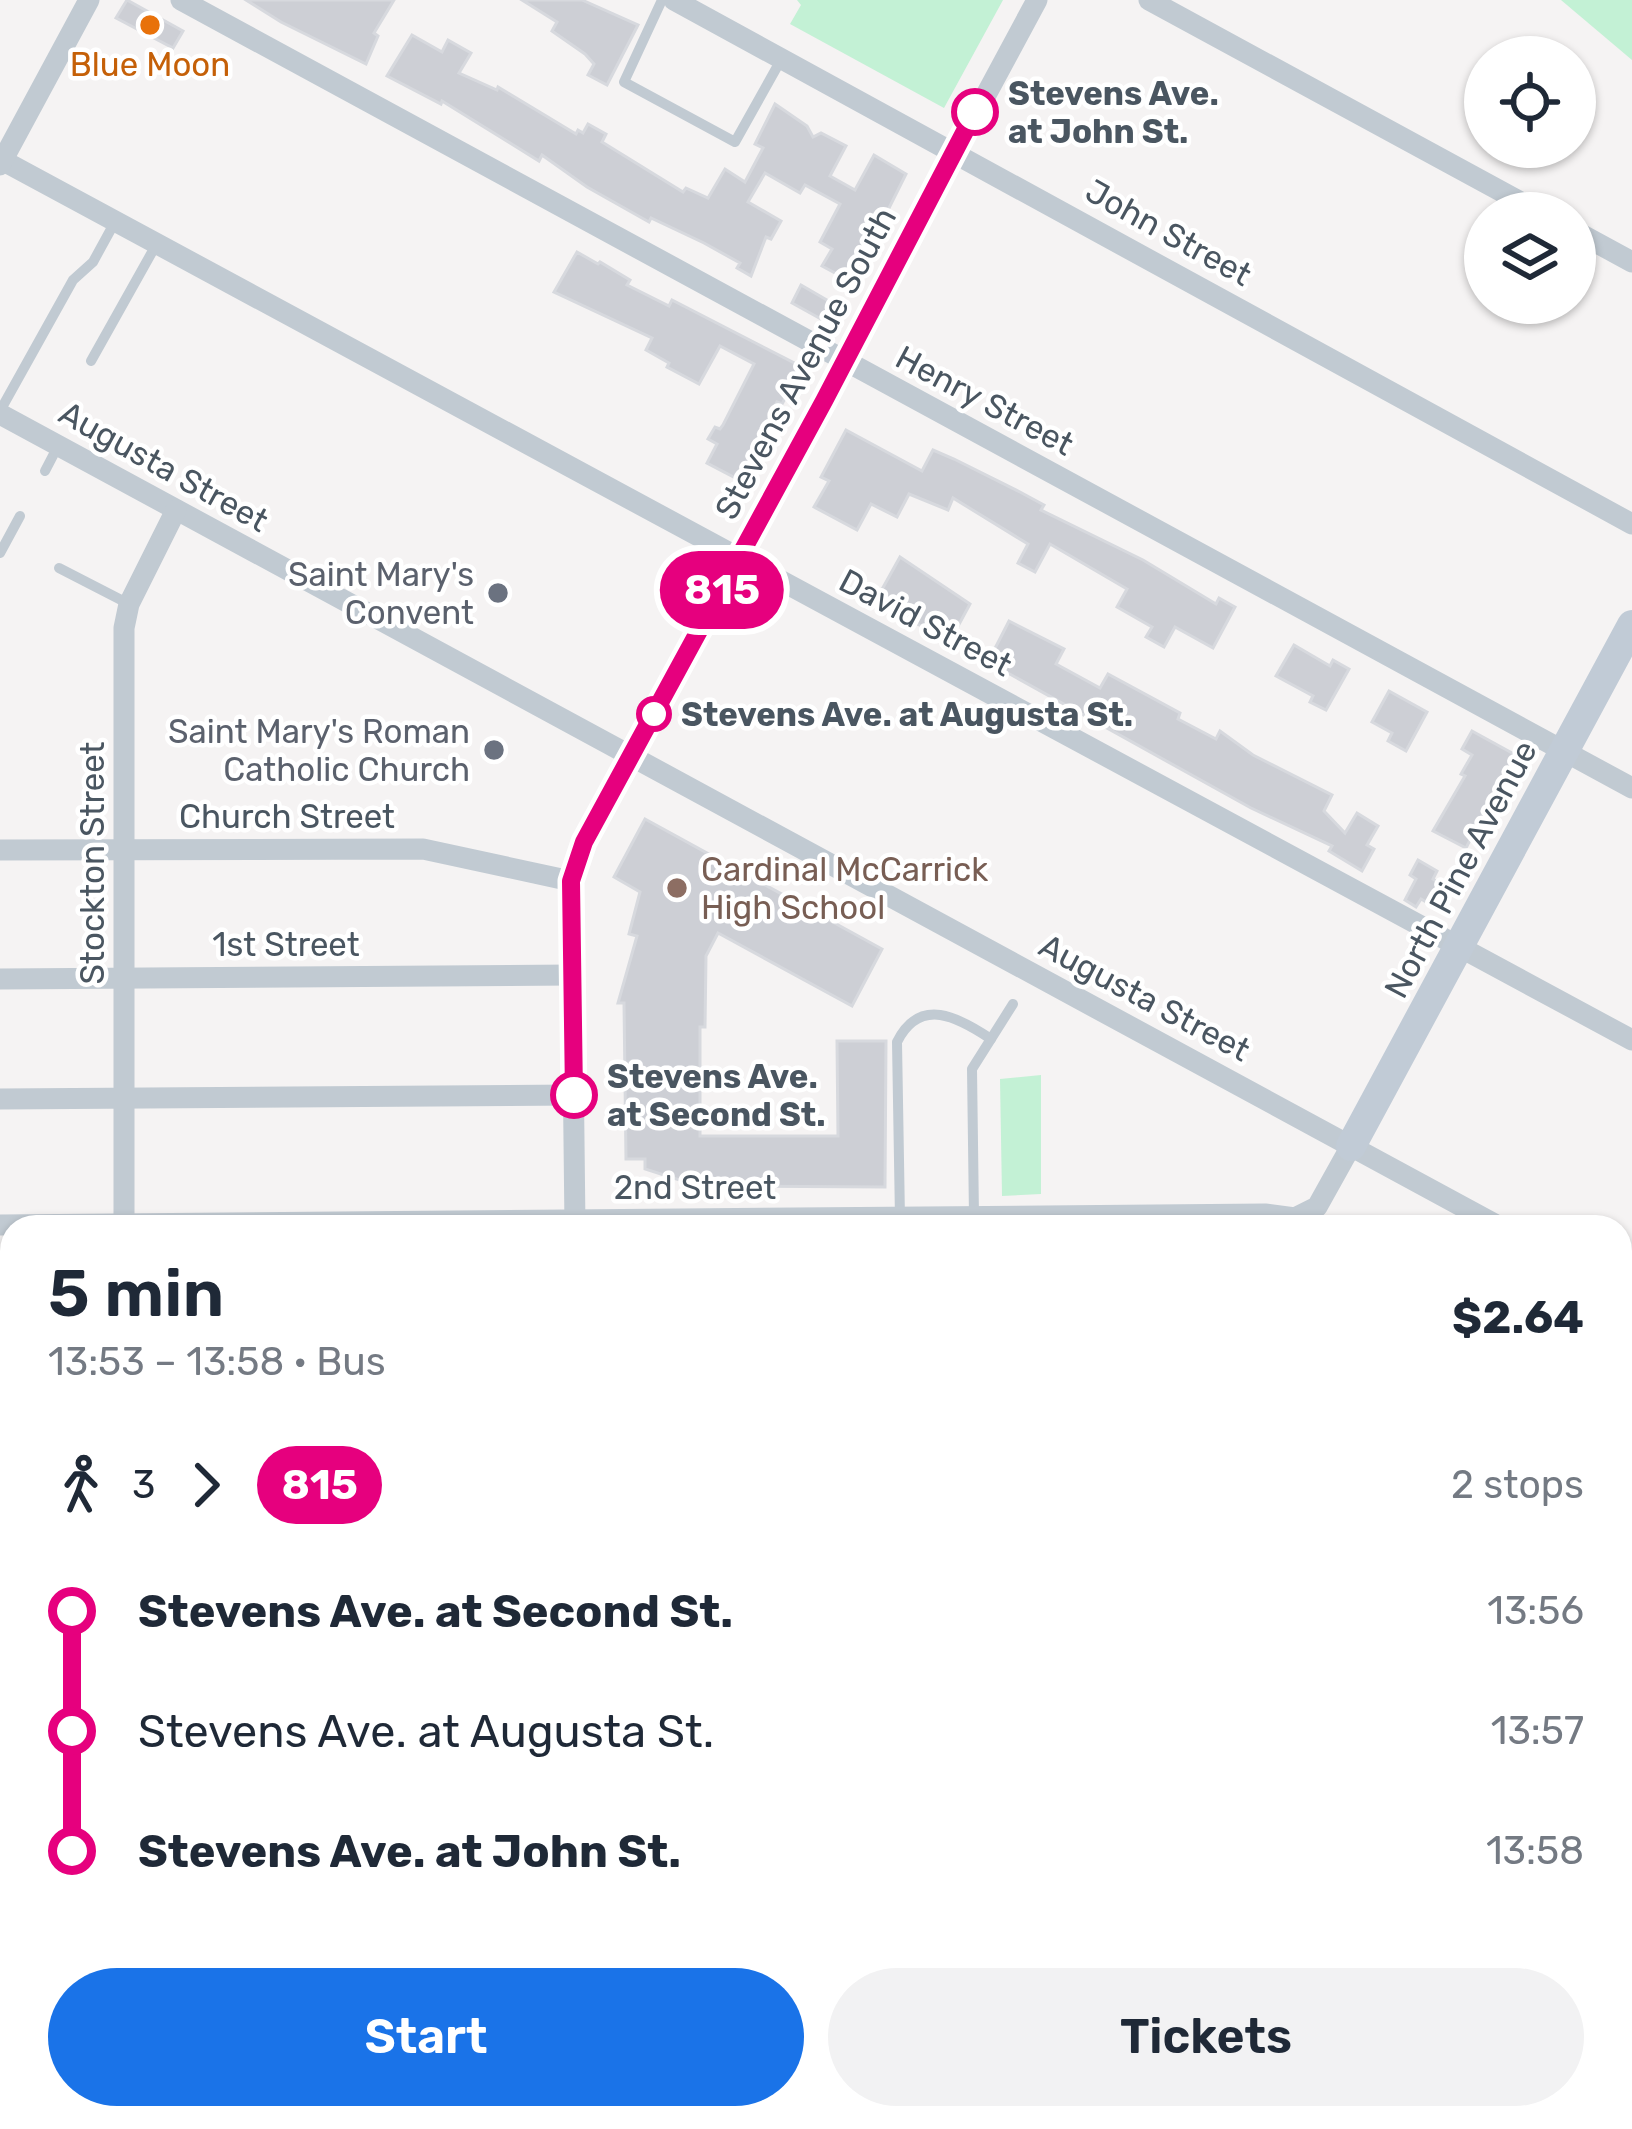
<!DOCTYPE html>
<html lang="en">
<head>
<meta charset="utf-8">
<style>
	:root { --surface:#fff; --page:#f2f2f3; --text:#1f2937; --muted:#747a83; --accent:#1a73e8 }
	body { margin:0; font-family:Rubik,sans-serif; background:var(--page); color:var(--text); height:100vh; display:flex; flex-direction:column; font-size:45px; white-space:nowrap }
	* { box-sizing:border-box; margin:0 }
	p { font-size:39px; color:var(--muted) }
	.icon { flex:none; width:66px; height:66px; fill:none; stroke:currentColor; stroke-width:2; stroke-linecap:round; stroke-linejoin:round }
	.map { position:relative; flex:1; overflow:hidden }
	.drawer { position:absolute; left:0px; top:1215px; width:1632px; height:915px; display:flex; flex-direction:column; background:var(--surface); border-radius:36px 36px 0 0; box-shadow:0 3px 9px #0004 }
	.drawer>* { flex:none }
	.badge { padding:0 24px; border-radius:39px; font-size:42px; line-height:78px }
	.controls { position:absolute; left:1464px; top:36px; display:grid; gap:24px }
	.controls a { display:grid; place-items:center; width:132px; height:132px; border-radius:50%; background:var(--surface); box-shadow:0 3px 9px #0004; font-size:60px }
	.map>.badge { position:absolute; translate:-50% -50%; box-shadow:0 0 0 6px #fff }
	.legs { display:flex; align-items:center; gap:18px; height:132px; padding:0 48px; font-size:39px }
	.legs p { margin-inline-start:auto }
	.head { display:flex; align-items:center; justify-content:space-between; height:204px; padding:0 48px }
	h1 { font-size:66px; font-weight:600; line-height:90px }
	.cta { display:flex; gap:24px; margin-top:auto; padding:24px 48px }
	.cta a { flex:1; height:138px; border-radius:72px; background:var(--accent); color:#fff; font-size:48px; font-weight:600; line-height:138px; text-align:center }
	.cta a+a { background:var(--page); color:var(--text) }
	ul { padding:0 48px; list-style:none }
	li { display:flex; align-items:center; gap:42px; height:120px; font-size:45px }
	li i { display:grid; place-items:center; width:18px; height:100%; margin:0 15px; background:currentColor }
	li i::after { content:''; width:30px; height:30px; margin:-15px; border:9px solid; border-radius:50%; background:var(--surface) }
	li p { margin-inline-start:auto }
	li:first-child i { background:linear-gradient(#0000 50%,currentColor 0) }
	li:last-child i { background:linear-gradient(currentColor 50%,#0000 0) }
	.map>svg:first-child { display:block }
	.green { fill:#c3f1d5 }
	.building { fill:#cdcfd5; stroke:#d7d9de; stroke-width:3 }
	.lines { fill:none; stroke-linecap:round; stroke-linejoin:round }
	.lane { stroke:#c1cad2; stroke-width:10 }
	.street { stroke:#c1cad2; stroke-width:21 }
	.secondary { stroke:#c1cbd6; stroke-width:30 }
	.line-1-casing { stroke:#fff; stroke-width:27 }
	.line-1 { stroke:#e6007e; stroke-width:18 }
	.food-dot { fill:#e8710a; stroke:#fff; stroke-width:4.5 }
	.stop-1-dot { fill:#fff; stroke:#e6007e; stroke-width:6 }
	.worship-dot { fill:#6b7280; stroke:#fff; stroke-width:4.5 }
	.education-dot { fill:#8d6e63; stroke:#fff; stroke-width:4.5 }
	.labels { text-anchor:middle; stroke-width:9; stroke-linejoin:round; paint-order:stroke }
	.food-label { font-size:33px; fill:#c56008; stroke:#fff }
	.stop-label { font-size:33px; font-weight:bold; fill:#4a5661; stroke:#fff; text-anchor:start }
	.street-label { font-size:33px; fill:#4a5661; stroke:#fff }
	.worship-label { font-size:33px; fill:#5b616d; stroke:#fff; text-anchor:end }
	.education-label { font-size:33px; fill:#785e54; stroke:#fff; text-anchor:start }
</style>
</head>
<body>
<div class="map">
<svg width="1632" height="2129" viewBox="0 0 1632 2129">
	<rect width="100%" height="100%" fill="#f5f3f3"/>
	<g class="green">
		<polygon points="797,0 1003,0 944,108 790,24 801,5"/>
		<polygon points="1561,0 1632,0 1632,60"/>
		<polygon points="1041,1075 1041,1194 1002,1196 1000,1079"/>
		<polygon points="0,1891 12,1891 12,2118 464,2118 463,2129 0,2129"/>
	</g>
	<g class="building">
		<polygon points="127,0 183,31 173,48 116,18"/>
		<polygon points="246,0 394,0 374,33 378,36 366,64 281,22"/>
		<polygon points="522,0 582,0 638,25 607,85 588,75 594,64 585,54 552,31 557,22"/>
		<polygon points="412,35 442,52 448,40 471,53 459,73 497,90 498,87 576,134 578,130 583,133 588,124 606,134 602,142 683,192 686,188 708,198 725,169 745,182 763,148 755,144 775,104 807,126 813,137 821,133 846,146 830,176 855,190 874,155 906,174 870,246 872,247 848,280 822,266 832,249 820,242 840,204 805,185 800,193 765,173 748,202 781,221 771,239 766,237 751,276 737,268 740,263 704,243 651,218 649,222 587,187 542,155 539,161 442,101 441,104 387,76"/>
		<polygon points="577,252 598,264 600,262 630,280 627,285 669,306 672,300 802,367 782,404 777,402 756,443 764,447 745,483 707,463 717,444 708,439 715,427 720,429 723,425 754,364 720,346 699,384 667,367 669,363 646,350 652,338 554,292"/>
		<polygon points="801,285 839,307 830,324 792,303"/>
		<polygon points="846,430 922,471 933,450 954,459 1020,492 1044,505 1041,510 1143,560 1216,604 1219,598 1235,607 1213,648 1175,627 1164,647 1146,637 1152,627 1117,607 1127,589 1050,544 1035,572 1018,563 1028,544 953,498 948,510 909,494 897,517 871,504 857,530 814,507 829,481 821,477"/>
		<polygon points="900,557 970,604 950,641 875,602"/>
		<polygon points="1009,621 1064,649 1056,664 1100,688 1108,674 1180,713 1178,719 1216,739 1220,731 1253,755 1332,795 1324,811 1345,833 1357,813 1378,826 1367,845 1374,849 1362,871 1329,851 1332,846 1251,808 988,662"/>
		<polygon points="1294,645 1330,666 1333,660 1349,669 1326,710 1310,702 1313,696 1276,676"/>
		<polygon points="1389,691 1427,712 1406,751 1388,741 1392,733 1372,722"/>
		<polygon points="1472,731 1523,759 1489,815 1484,813 1466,848 1433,831 1465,776 1461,774 1472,755 1462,749"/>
		<polygon points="645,819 882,949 852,1006 718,933 706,956 705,1027 700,1027 700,1136 838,1136 837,1041 886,1041 885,1187 698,1186 645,1169 645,1159 626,1159 624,1003 618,1003 637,936 629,934 640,892 614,877"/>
		<polygon points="1418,860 1437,871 1433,879 1450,891 1440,910 1421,899 1416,907 1405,900 1416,879 1410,875"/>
	</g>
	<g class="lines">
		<g class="lane">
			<polyline points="662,0 624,82 735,142 782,58"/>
			<polyline points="91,361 156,245"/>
			<polyline points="0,411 73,280 93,262 116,220"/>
			<polyline points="45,471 58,446"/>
			<polyline points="0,553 20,516"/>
			<polyline points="59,568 129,604"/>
			<polyline points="974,1217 972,1069 1013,1004"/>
			<path d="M900,1219L897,1042C920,996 958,1017 991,1039"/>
			<polyline points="0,1350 12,1349"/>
		</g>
		<g class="street">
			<polyline points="181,0 1632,788"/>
			<polyline points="674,0 1632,524"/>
			<polyline points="1149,0 1541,213"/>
			<polyline points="0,159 1632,1040"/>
			<polyline points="0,165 89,0"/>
			<polyline points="1575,231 1632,262"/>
			<polyline points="0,414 1500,1227"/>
			<polyline points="0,850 423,849 571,881"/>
			<polyline points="0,979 573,975"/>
			<polyline points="0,1099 574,1095"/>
			<polyline points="0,1225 1265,1214 1295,1218 1317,1207 1351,1146"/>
			<polyline points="124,1227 124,628 129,604 176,510"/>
			<polyline points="575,1227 571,881 584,842 1037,0"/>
			<polyline points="1620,1293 1632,1300"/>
			<polyline points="1620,1758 1632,1760"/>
			<polyline points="0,1780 12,1779"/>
			<polyline points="1620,1823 1632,1798"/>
			<polyline points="1620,2003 1632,2009"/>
			<polyline points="765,2118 765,2129"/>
			<polyline points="1469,2129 1475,2118"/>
		</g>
		<g class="secondary">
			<polyline points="1351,1146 1632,625"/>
			<polyline points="1620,1474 1632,1474"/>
			<polyline points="0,1492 12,1492"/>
			<polyline points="1620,1585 1632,1592"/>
		</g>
	</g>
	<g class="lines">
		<defs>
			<polyline id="line-1" points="574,1095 571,881 584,842 824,401 975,112"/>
		</defs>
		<use href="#line-1" class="line-1-casing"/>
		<use href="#line-1" class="line-1"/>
	</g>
	<circle class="food-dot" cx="150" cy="25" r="12"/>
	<g class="stop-1-dot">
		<circle cx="975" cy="112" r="21"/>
		<circle cx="654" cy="714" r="15"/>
		<circle cx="574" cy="1095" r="21"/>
	</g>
	<g class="worship-dot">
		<circle cx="498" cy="593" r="12"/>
		<circle cx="494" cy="750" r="12"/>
	</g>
	<circle class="education-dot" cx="677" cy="888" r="12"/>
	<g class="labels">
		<g class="food-label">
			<text x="150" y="76">Blue Moon</text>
		</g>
		<g class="stop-label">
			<text x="1008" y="105">Stevens Ave.<tspan x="1008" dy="38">at John St.</tspan></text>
			<text x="681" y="726">Stevens Ave. at Augusta St.</text>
			<text x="607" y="1088">Stevens Ave.<tspan x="607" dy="38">at Second St.</tspan></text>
		</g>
		<g class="street-label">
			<text transform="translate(1169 232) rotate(29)" y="12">John Street</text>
			<text transform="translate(805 363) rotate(-62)" y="12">Stevens Avenue South</text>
			<text transform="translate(985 400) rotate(28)" y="12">Henry Street</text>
			<text transform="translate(164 466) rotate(29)" y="12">Augusta Street</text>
			<text transform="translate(926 622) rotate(28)" y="12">David Street</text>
			<text x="287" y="828">Church Street</text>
			<text transform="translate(92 863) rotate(-90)" y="12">Stockton Street</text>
			<text transform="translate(1460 869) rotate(-62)" y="12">North Pine Avenue</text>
			<text x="286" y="956">1st Street</text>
			<text transform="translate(1145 997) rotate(28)" y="12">Augusta Street</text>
			<text x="695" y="1199">2nd Street</text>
		</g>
		<g class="worship-label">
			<text x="474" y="586">Saint Mary's<tspan x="474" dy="38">Convent</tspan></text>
			<text x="470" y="743">Saint Mary's Roman<tspan x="470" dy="38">Catholic Church</tspan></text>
		</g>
		<g class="education-label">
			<text x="701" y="881">Cardinal McCarrick<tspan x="701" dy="38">High School</tspan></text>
		</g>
	</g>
</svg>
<div class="controls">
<a><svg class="icon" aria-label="locate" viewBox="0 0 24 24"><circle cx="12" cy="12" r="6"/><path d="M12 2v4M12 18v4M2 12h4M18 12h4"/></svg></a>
<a><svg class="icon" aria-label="layers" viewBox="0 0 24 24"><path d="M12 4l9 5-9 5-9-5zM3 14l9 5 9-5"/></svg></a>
</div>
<b class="badge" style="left:722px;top:590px;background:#e6007e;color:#fff">815</b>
<section class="drawer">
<div class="head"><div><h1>5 min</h1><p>13:53 – 13:58 · Bus</p></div><b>$2.64</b></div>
<div class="legs"><svg class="icon" aria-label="walk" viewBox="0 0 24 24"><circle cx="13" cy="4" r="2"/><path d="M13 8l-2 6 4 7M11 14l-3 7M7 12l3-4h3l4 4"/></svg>3<svg class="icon" aria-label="forward" viewBox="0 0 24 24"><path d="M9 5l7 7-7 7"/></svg><b class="badge" style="background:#e6007e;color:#fff">815</b><p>2 stops</p></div>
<ul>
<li><i style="color:#e6007e"></i><b>Stevens Ave. at Second St.</b><p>13:56</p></li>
<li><i style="color:#e6007e"></i><span>Stevens Ave. at Augusta St.</span><p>13:57</p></li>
<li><i style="color:#e6007e"></i><b>Stevens Ave. at John St.</b><p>13:58</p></li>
</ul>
<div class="cta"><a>Start</a><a>Tickets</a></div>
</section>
</div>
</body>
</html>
